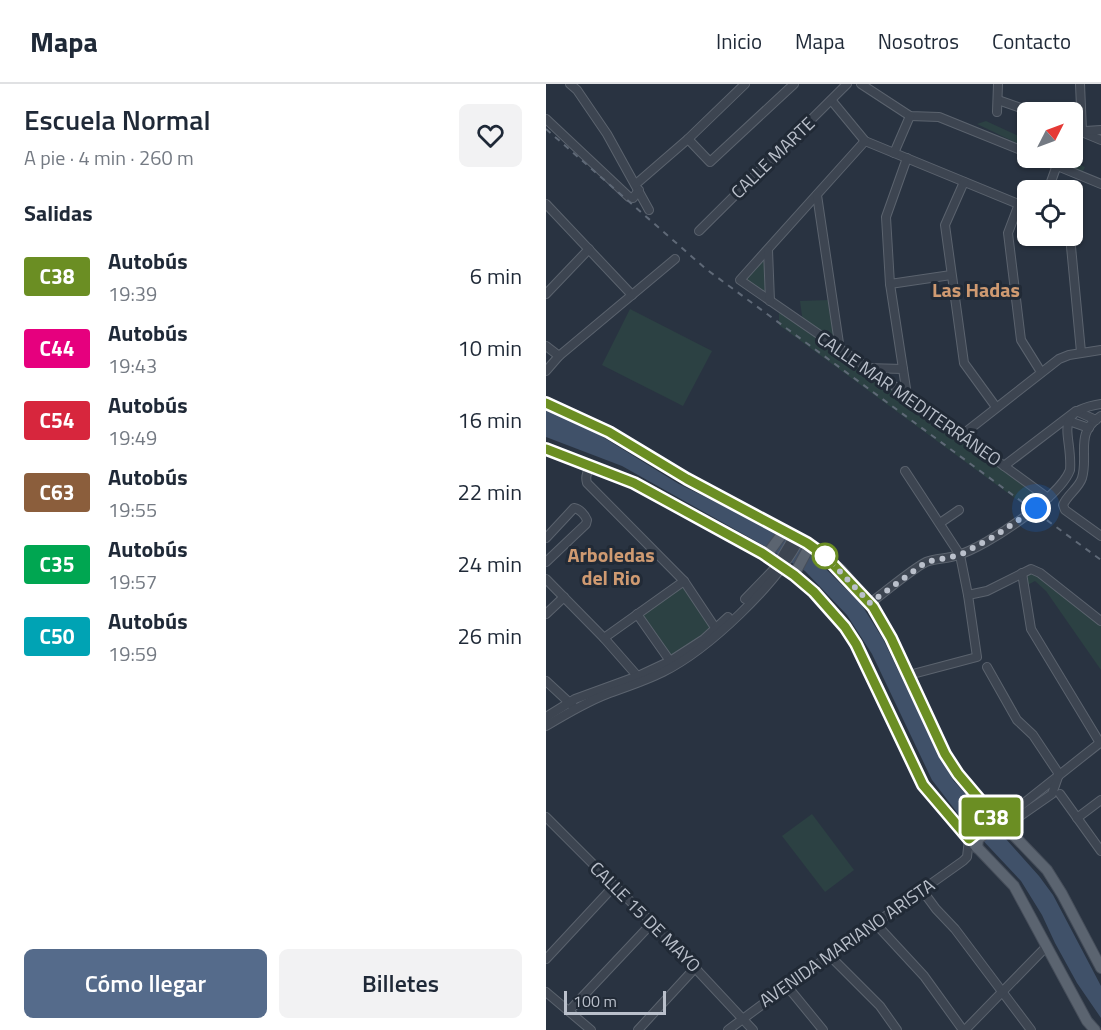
<!DOCTYPE html>
<html lang="es">
<head>
<meta charset="utf-8">
<style>
	:root { --surface:#fff; --page:#f2f2f3; --text:#1f2937; --muted:#747a83; --line:#e0e1e3; --accent:#556b8b }
	body { margin:0; font-family:"Titillium Web",sans-serif; background:var(--page); color:var(--text); height:100vh; display:flex; flex-direction:column; font-size:22px; white-space:nowrap }
	* { box-sizing:border-box; margin:0 }
	p { font-size:20px; color:var(--muted) }
	.icon { flex:none; width:33px; height:33px; fill:none; stroke:currentColor; stroke-width:2; stroke-linecap:round; stroke-linejoin:round }
	.map { position:relative; flex:1; overflow:hidden }
	.drawer { display:flex; flex-direction:column; background:var(--surface); width:546px }
	.drawer>* { flex:none }
	.badge { padding:0 12px; border-radius:4px; font-size:21px; line-height:39px }
	.needle { width:39px; rotate:48deg }
	.buttons { position:absolute; left:471px; top:18px; display:grid; gap:12px }
	.buttons a { display:grid; place-items:center; width:66px; height:66px; border-radius:9px; background:var(--surface); box-shadow:0 2px 4px #0004; font-size:30px }
	.scale { position:absolute; left:18px; bottom:15px; width:102px; box-sizing:border-box; padding-left:6px; border:3px solid #bac0cb; border-top:0; font-size:16px; line-height:21px; white-space:nowrap; color:#bac0cb; -webkit-text-stroke:4px #212a36; paint-order:stroke }
	.you { position:absolute; width:30px; height:30px; margin:-15px; border:4px solid #fff; border-radius:50%; background:#1a73e8; box-shadow:0 0 0 9px #1a73e833 }
	.map>.badge { position:absolute; translate:-50% -50%; box-shadow:0 0 0 3px #fff }
	h2 { padding:0 24px; font-size:22px; line-height:54px }
	.round { display:grid; place-items:center; flex:none; width:63px; height:63px; border-radius:9px; background:var(--page) }
	.overview { display:flex; align-items:center; justify-content:space-between; height:102px; padding:0 24px }
	h1 { font-size:28px; font-weight:600; line-height:45px }
	.cta { display:flex; gap:12px; margin-top:auto; padding:12px 24px }
	.cta a { flex:1; height:69px; border-radius:9px; background:var(--accent); color:#fff; font-size:24px; font-weight:600; line-height:69px; text-align:center }
	.cta a+a { background:var(--page); color:var(--text) }
	ul { padding:0; list-style:none }
	li { display:flex; align-items:center; gap:18px; height:72px; padding:0 24px }
	li div { flex:1 }
	li b { display:block; font-size:22px }
	li em { font-style:normal }
	li .badge { min-width:66px; font-weight:700; text-align:center }
	header { display:flex; align-items:center; gap:36px; box-sizing:border-box; height:84px; padding:0 30px; background:var(--surface); border-bottom:2px solid var(--line) }
	header strong { font-size:28px }
	nav { display:flex; gap:33px; margin-inline-start:auto; font-size:21px }
	main { display:flex; flex:1; min-height:0 }
	.map>svg:first-child { display:block }
	.green { fill:#2c4143 }
	.water { fill:#405169 }
	.lines { fill:none; stroke-linecap:round; stroke-linejoin:round }
	.minor-casing { stroke:#5b636e; stroke-width:10 }
	.major-casing { stroke:#464e5a; stroke-width:12 }
	.minor { stroke:#3d4551; stroke-width:8 }
	.major { stroke:#5b6470; stroke-width:10 }
	.rail { stroke:#5f6977; stroke-width:2; stroke-dasharray:6 6; stroke-linecap:butt }
	.line-casing { stroke:#fff; stroke-width:14 }
	.line { stroke:#6b8e23; stroke-width:9 }
	.walk { stroke:#bac0cb; stroke-width:6; stroke-dasharray:0 10.8 }
	.stop-dot { fill:#fff; stroke:#6b8e23; stroke-width:3 }
	.labels { text-anchor:middle; stroke-width:6; stroke-linejoin:round; paint-order:stroke }
	.street-label { font-size:18px; fill:#bac0cb; stroke:#212a36 }
	.neighbourhood-label { font-size:20px; font-weight:bold; fill:#cf9a71; stroke:#212a36 }
</style>
</head>
<body>
<header>
<strong>Mapa</strong>
<nav><a>Inicio</a><a>Mapa</a><a>Nosotros</a><a>Contacto</a></nav>
</header>
<main>
<section class="drawer">
<div class="overview"><div><h1>Escuela Normal</h1><p>A pie · 4 min · 260 m</p></div><a class="round"><svg class="icon" aria-label="heart" viewBox="0 0 24 24"><path d="M12 20l-8-8c-3-5 5-10 8-4 3-6 11-1 8 4z"/></svg></a></div>
<h2>Salidas</h2>
<ul>
<li><span class="badge" style="background:#6b8e23;color:#fff">C38</span><div><b>Autobús</b><p>19:39</p></div><em>6 min</em></li>
<li><span class="badge" style="background:#e6007e;color:#fff">C44</span><div><b>Autobús</b><p>19:43</p></div><em>10 min</em></li>
<li><span class="badge" style="background:#d7263d;color:#fff">C54</span><div><b>Autobús</b><p>19:49</p></div><em>16 min</em></li>
<li><span class="badge" style="background:#8b5e3c;color:#fff">C63</span><div><b>Autobús</b><p>19:55</p></div><em>22 min</em></li>
<li><span class="badge" style="background:#00a651;color:#fff">C35</span><div><b>Autobús</b><p>19:57</p></div><em>24 min</em></li>
<li><span class="badge" style="background:#00a3b4;color:#fff">C50</span><div><b>Autobús</b><p>19:59</p></div><em>26 min</em></li>
</ul>
<div class="cta"><a>Cómo llegar</a><a>Billetes</a></div>
</section>
<div class="map">
<svg width="555" height="946" viewBox="0 0 555 946">
	<rect width="100%" height="100%" fill="#293341"/>
	<g class="green">
		<polygon points="440,37 481,56 481,64 431,40"/>
		<polygon points="502,74 519,74 539,83 536,89"/>
		<polygon points="222,168 224,216 195,196"/>
		<polygon points="283,216 289,262 502,414 490,424 478,421 233,241 233,223 257,239 254,217"/>
		<polygon points="84,225 166,267 137,322 56,281"/>
		<polygon points="485,486 555,540 555,586 500,507 489,497 476,504 474,492"/>
		<polygon points="137,501 166,544 156,552 125,572 96,531"/>
		<polygon points="266,730 308,786 279,808 236,752"/>
	</g>
	<polygon class="water" points="0,326 52,350 133,400 230,448 265,470 315,520 337,555 385,655 407,696 493,792 507,811 555,902 555,934 531,899 509,859 496,831 475,797 413,731 386,696 326,570 301,531 259,487 222,464 76,382 0,353"/>
	<g class="lines">
		<defs>
			<g id="minor">
				<polyline points="24,0 31,6 61,50 103,126"/>
				<polyline points="315,0 364,32 393,33 482,69"/>
				<polyline points="534,0 536,47"/>
				<polyline points="452,16 486,28"/>
				<polyline points="286,17 319,57 482,124"/>
				<polyline points="451,28 452,0"/>
				<polyline points="0,35 83,113 87,114 93,106"/>
				<polyline points="526,44 555,56"/>
				<polyline points="539,47 555,46"/>
				<polyline points="142,55 164,78 248,0"/>
				<polyline points="319,57 194,196 361,311 502,414"/>
				<polyline points="348,69 364,32"/>
				<polyline points="361,74 340,133 344,200 361,311"/>
				<polyline points="492,74 555,100"/>
				<polyline points="418,98 399,141 418,279 450,323"/>
				<polyline points="90,100 142,55 199,0"/>
				<polyline points="502,106 511,81"/>
				<polyline points="271,111 294,266"/>
				<polyline points="0,120 86,211"/>
				<polyline points="473,120 462,149 475,256 495,288"/>
				<polyline points="153,147 301,0"/>
				<polyline points="524,152 535,268"/>
				<polyline points="222,166 224,217"/>
				<polyline points="344,200 405,191"/>
				<polyline points="0,210 43,165"/>
				<polyline points="0,262 13,272"/>
				<polyline points="320,284 357,285"/>
				<polyline points="0,287 13,272 129,175"/>
				<path d="M555,332C528,349 543,370 536,394C533,404 521,411 517,421L519,426L555,452"/>
				<polyline points="523,337 543,344"/>
				<polyline points="416,351 513,275 523,271 555,266"/>
				<path d="M46,382C41,388 39,392 41,399L138,497L172,548"/>
				<polyline points="458,382 530,327 550,336"/>
				<polyline points="359,387 414,471 422,511 431,573 363,591"/>
				<polyline points="394,439 413,426"/>
				<path d="M0,454L28,424C34,425 39,431 41,436L40,440L0,478"/>
				<polyline points="476,489 485,545 554,659"/>
				<polyline points="0,495 58,554 94,595"/>
				<polyline points="422,511 441,507 485,485 494,489 555,537"/>
				<polyline points="199,515 229,484 248,452"/>
				<path d="M324,519C338,509 366,485 380,478C390,474 402,475 412,471C440,463 514,413 524,386C527,351 504,328 555,320"/>
				<polyline points="0,530 18,513"/>
				<polyline points="91,530 124,577"/>
				<polyline points="58,554 138,497"/>
				<polyline points="441,583 471,636 487,651 513,690"/>
				<polyline points="0,597 27,622"/>
				<polyline points="0,633 29,615 92,592 124,577 158,555 182,533"/>
				<path d="M0,642C20,630 40,618 61,610C80,603 99,597 117,588C163,565 231,500 254,455"/>
				<polyline points="514,710 555,767"/>
				<polyline points="0,733 122,855 207,946"/>
				<polyline points="531,734 555,716"/>
				<polyline points="454,738 555,658"/>
				<polyline points="376,806 390,825 409,845 485,946"/>
				<polyline points="329,839 378,892 417,946"/>
				<polyline points="284,872 334,922 351,946"/>
				<polyline points="0,875 68,802"/>
				<polyline points="241,902 277,946"/>
				<polyline points="0,908 45,946"/>
				<polyline points="23,927 106,839"/>
				<polyline points="92,946 149,884"/>
				<polyline points="182,946 241,902 417,777 421,773 423,755 446,736 467,737 506,710 513,690"/>
				<polyline points="419,946 501,862"/>
			</g>
			<g id="major">
				<polyline points="0,319 63,348 141,395 264,461 295,486 327,523 345,554 399,670 412,690 429,711 501,786 516,810 555,884"/>
				<polyline points="0,365 89,399 214,468 253,494 284,524 310,560 373,694 408,739 468,802 541,937 549,946"/>
				<polyline points="220,472 239,446"/>
				<polyline points="248,491 264,461"/>
				<polyline points="431,764 432,755 454,738"/>
			</g>
		</defs>
		<use href="#minor" class="minor-casing"/>
		<use href="#major" class="major-casing"/>
		<use href="#minor" class="minor"/>
		<use href="#major" class="major"/>
		<polyline class="rail" points="0,45 160,185 555,476"/>
	</g>
	<g class="lines">
		<defs>
			<polyline id="line" points="0,319 63,348 141,395 261,459 279,472 327,523 345,554 399,670 412,690 445,729 446,736 423,755 377,701 310,560 299,543 268,508 248,491 216,469 88,399 0,365"/>
		</defs>
		<use href="#line" class="line-casing"/>
		<use href="#line" class="line"/>
		<polyline class="walk" points="279,472 324,519 380,478 414,471 449,452 490,424"/>
	</g>
	<circle class="stop-dot" cx="279" cy="472" r="12"/>
	<g class="labels">
		<g class="street-label">
			<text transform="translate(227 74) rotate(-44)" y="6">CALLE MARTE</text>
			<text transform="translate(363 315) rotate(35)" y="6">CALLE MAR MEDITERRÁNEO</text>
			<text transform="translate(99 833) rotate(45)" y="6">CALLE 15 DE MAYO</text>
			<text transform="translate(301 859) rotate(-35)" y="6">AVENIDA MARIANO ARISTA</text>
		</g>
		<g class="neighbourhood-label">
			<text x="430" y="213">Las Hadas</text>
			<text x="65" y="478">Arboledas<tspan x="65" dy="23">del Rio</tspan></text>
		</g>
	</g>
</svg>
<div class="buttons">
<a><svg class="needle" viewBox="-14 -14 28 28"><path d="M0-13l5 13h-10z" fill="#e53935"/><path d="M0 13l5-13h-10z" fill="#747a83"/></svg></a>
<a><svg class="icon" aria-label="locate" viewBox="0 0 24 24"><circle cx="12" cy="12" r="6"/><path d="M12 2v4M12 18v4M2 12h4M18 12h4"/></svg></a>
</div>
<div class="scale">100 m</div>
<div class="you" style="left:490px;top:424px"></div>
<b class="badge" style="left:445px;top:733px;background:#6b8e23;color:#fff">C38</b>
</div>
</main>
</body>
</html>
